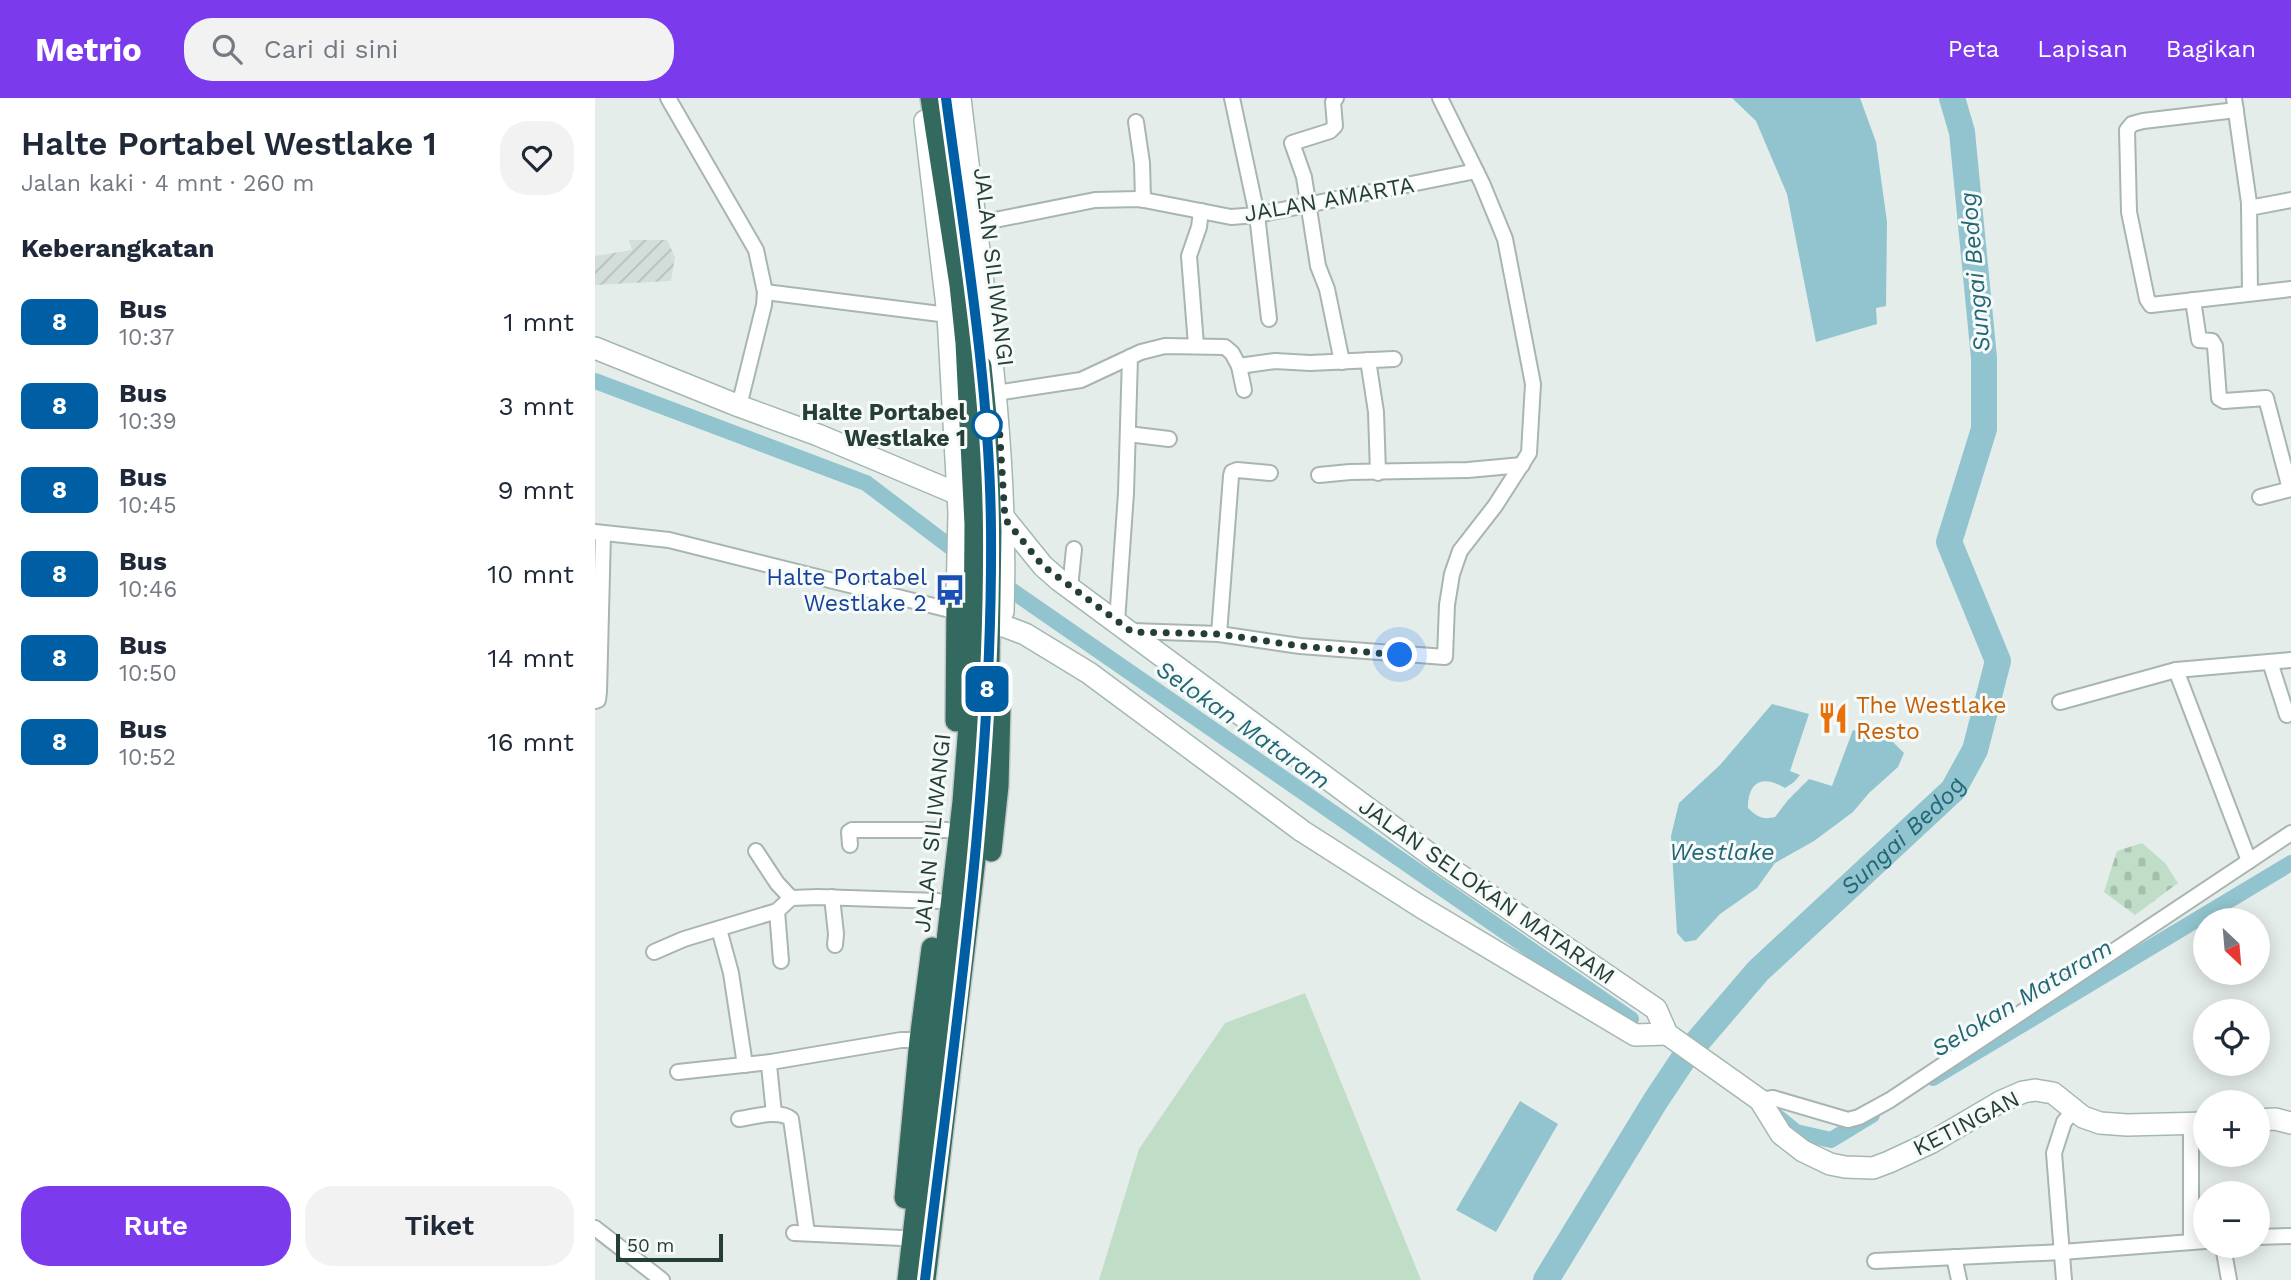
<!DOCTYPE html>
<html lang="id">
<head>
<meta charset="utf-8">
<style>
	:root { --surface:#fff; --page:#f2f2f3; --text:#1f2937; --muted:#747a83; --accent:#7c3aed }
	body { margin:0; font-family:"Work Sans",sans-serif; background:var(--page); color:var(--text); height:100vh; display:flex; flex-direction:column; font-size:26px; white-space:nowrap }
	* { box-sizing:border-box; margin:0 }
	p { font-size:23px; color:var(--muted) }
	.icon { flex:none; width:38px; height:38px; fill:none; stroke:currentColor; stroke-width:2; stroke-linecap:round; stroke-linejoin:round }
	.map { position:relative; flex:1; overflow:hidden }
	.drawer { display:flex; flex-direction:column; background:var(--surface); width:595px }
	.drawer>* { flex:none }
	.badge { padding:0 14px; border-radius:10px; font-size:24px; line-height:46px }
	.needle { width:46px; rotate:154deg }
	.fabs { position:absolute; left:1598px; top:810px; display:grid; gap:14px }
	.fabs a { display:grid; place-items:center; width:77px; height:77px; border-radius:50%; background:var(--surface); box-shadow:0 4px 18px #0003; font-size:35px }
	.scale { position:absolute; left:21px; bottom:18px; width:107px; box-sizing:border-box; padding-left:7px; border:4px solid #253e38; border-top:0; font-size:19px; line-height:24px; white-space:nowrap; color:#253e38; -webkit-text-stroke:5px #f6faf8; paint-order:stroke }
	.you { position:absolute; width:35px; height:35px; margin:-18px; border:5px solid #fff; border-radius:50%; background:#1a73e8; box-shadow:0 0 0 10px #1a73e833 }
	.map>.badge { position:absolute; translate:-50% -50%; box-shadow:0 0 0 4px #fff }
	h2 { padding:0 21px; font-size:26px; line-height:63px }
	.round { display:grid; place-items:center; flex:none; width:74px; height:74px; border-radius:28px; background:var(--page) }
	.overview { display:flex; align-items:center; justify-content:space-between; height:119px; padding:0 21px }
	h1 { font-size:33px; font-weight:600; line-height:52px }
	.action { display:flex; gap:14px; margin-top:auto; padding:14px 21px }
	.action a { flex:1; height:80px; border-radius:28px; background:var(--accent); color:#fff; font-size:28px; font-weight:600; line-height:80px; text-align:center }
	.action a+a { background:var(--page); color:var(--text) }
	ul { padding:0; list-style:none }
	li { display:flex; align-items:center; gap:21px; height:84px; padding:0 21px }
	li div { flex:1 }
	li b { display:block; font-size:26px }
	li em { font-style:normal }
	li .badge { min-width:77px; font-weight:700; text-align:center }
	header { display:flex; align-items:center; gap:42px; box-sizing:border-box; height:98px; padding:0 35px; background:var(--accent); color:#fff }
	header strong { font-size:33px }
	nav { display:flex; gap:38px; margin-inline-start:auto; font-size:24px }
	.search { width:490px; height:63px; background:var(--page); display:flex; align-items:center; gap:18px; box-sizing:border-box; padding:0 24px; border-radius:28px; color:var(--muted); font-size:26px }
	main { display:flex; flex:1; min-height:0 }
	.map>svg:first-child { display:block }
	.industrial { fill:url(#industrial-furrows) }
	.grass { fill:#c0ddc8 }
	.cemetery { fill:url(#cemetery-stones) }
	.water { fill:#91c4ce }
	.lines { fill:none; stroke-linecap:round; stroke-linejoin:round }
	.canal { stroke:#91c4ce; stroke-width:16 }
	.river { stroke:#91c4ce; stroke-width:26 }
	.street-casing { stroke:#a8b5b1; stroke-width:18 }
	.secondary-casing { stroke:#a4b8b2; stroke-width:24 }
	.highway-casing { stroke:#c2c9c7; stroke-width:24 }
	.street { stroke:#fff; stroke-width:14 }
	.secondary { stroke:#fff; stroke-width:21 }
	.highway { stroke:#33695e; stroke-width:21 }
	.line-casing { stroke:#fff; stroke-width:16 }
	.line { stroke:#005ea5; stroke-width:10 }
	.walk { stroke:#253e38; stroke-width:7; stroke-dasharray:0 12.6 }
	.stop-dot { fill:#fff; stroke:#005ea5; stroke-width:3.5 }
	.labels { text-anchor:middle; stroke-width:6; stroke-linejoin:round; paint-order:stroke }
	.street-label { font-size:23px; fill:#253e38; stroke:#f6faf8 }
	.stop-label { font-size:23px; font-weight:bold; fill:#253e38; stroke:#f6faf8; text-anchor:end }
	.transit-label { font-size:23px; fill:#164399; stroke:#f6faf8; text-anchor:end }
	.food-label { font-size:23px; fill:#c56008; stroke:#f6faf8; text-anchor:start }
	.water-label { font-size:24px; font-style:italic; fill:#236777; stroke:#f6faf8 }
</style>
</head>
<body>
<header>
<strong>Metrio</strong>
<div class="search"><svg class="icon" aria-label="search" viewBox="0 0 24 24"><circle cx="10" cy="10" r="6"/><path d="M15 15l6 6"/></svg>Cari di sini</div>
<nav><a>Peta</a><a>Lapisan</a><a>Bagikan</a></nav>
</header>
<main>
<section class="drawer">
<div class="overview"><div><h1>Halte Portabel Westlake 1</h1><p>Jalan kaki · 4 mnt · 260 m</p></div><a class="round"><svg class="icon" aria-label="heart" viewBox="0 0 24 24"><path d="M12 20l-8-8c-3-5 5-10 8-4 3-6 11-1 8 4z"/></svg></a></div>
<h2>Keberangkatan</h2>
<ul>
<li><span class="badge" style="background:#005ea5;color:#fff">8</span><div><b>Bus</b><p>10:37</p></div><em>1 mnt</em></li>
<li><span class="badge" style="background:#005ea5;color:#fff">8</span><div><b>Bus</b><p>10:39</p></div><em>3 mnt</em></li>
<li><span class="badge" style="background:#005ea5;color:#fff">8</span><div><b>Bus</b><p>10:45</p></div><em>9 mnt</em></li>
<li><span class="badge" style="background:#005ea5;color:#fff">8</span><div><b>Bus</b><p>10:46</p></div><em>10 mnt</em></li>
<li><span class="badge" style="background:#005ea5;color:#fff">8</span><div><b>Bus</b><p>10:50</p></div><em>14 mnt</em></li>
<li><span class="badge" style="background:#005ea5;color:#fff">8</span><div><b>Bus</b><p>10:52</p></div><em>16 mnt</em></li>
</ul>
<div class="action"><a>Rute</a><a>Tiket</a></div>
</section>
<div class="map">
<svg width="1696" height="1182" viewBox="0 0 1696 1182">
	<defs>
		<pattern id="industrial-furrows" width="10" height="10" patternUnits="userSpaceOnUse" patternTransform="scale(1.75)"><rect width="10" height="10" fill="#d3ddd9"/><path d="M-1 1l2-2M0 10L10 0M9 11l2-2" fill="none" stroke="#b5bfbb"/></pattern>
		<pattern id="cemetery-stones" width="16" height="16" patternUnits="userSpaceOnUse" patternTransform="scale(1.75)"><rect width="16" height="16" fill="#c0ddc8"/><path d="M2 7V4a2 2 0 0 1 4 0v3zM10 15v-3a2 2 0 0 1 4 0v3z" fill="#a5bfad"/></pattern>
	</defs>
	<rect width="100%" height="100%" fill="#e5edea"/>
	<polygon class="industrial" points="34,142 72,142 80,159 76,183 0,187 0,158 37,152"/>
	<polygon class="grass" points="710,895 826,1182 504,1182 544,1051 630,925"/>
	<polygon class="cemetery" points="1547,745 1570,765 1583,785 1540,817 1509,794 1522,753"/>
	<g class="water">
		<polygon points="1137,0 1265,0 1281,44 1292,124 1291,208 1281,210 1282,226 1221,244 1192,96 1161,23"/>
		<path d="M1177,606L1214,616L1195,673L1205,677L1199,684L1190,690C1167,676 1153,684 1153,710C1162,719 1168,722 1180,719L1193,702L1214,681L1237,688L1258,632L1297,643L1309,655L1303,669L1274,695L1258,714L1219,743L1180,765L1162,790L1125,816L1101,842L1090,844L1082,835L1076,738L1084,705L1125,667Z"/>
		<polygon points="925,1003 963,1026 901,1134 861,1112"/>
	</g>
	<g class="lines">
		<g class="canal">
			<polyline points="0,283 271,385 370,460"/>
			<polyline points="403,483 1036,921"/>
			<polyline points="1338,980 1696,765"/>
			<polyline points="1180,1017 1201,1034 1236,1042 1277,1017"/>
		</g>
		<path class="river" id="s1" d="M951,1182L1061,1002L1091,957L1163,873L1358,692L1380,652L1403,563L1354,444L1389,331V260L1367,34L1357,0"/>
		<defs>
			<g id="street">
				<polyline points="73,0 161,152 170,194 169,207 144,308"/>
				<polyline points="637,0 662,117 674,221"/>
				<polyline points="741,0 738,4 740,28 735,33 697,45 709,79 723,168 732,191 747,264"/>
				<polyline points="1639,0 1654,105 1655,195"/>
				<polyline points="1641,12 1548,23 1537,26 1532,32 1534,114 1552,201 1556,207 1696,191"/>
				<polyline points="541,24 547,65 548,102"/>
				<polyline points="1654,110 1696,102"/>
				<polyline points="380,126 500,102 544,101 636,119 662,117 881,73"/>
				<polyline points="170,194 353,217"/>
				<polyline points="1598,202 1604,242 1617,243 1620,248 1624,300 1629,303 1671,300 1695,391"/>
				<polyline points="601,247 594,158 604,129 606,113"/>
				<polyline points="773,262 781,314 783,375"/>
				<polyline points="644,268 649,292"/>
				<polyline points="401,295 486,282 546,254 570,248 630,249 637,255 644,268 680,263 715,265 799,261"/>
				<polyline points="533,336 574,341"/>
				<polyline points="724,377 755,374 873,372 927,367"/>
				<polyline points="1665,399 1696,391"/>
				<polyline points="0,434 74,442 363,514"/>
				<polyline points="475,490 479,451"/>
				<polyline points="522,524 531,395 535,259"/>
				<polyline points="537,533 624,536 705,548 850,559 852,507 857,476 865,453 900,408 934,355 938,286 910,141 887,85 845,0"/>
				<polyline points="624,536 636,378 637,374 642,372 675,375"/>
				<polyline points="1675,564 1692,617"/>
				<polyline points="1581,572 1654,763"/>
				<polyline points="0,603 3,602 4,594 8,435"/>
				<polyline points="1465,604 1581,572 1696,562"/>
				<polyline points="255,747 254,734 257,732 352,732"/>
				<polyline points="161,753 182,785 196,800"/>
				<polyline points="237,799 241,836 240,847"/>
				<polyline points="182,813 186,863"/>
				<polyline points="124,831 136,875 150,967"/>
				<polyline points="59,854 89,841 182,813 196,800 223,799 343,803"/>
				<polyline points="176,964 174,967 179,1016"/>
				<polyline points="83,974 176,964 306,942 325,942"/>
				<polyline points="1165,1002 1178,1000 1253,1022 1264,1019 1295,1002 1696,735"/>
				<path d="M144,1021C159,1019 183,1011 196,1021L212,1135"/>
				<polyline points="1596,1026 1596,1144"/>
				<polyline points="0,1130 67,1182"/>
				<polyline points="199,1135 307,1140"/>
				<polyline points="1662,1139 1696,1138"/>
				<polyline points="1628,1148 1634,1182"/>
				<polyline points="1359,1159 1364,1182"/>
				<polyline points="1280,1163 1467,1154 1610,1143"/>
				<polyline points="1469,1182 1459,1055 1469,1024 1479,1012"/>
			</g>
			<g id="secondary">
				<path d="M365,0C385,171 414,341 408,514"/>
				<polyline points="330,23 353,217 364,415 362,502"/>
				<polyline points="0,250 144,308 223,337 363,396"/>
				<polyline points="410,421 448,468 464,482 844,763 1061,911 1072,936 1165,1002 1186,1036 1208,1053 1235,1066 1250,1069 1278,1070 1294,1064 1337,1044 1405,1004 1428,994 1440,992 1458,995 1488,1019 1505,1025 1532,1027 1610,1025"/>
				<polyline points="406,527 430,536 494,575 707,733 826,809 1040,937 1072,936"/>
				<polyline points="1662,1022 1680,1021 1696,1025"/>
			</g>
			<g id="highway">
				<polyline points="361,623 362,502"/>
				<polyline points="396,753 403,688 405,607"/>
				<polyline points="310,1100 325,942 337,850"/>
				<polyline points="313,1182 368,704 379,562 380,426 371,245 365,187 336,0"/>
				<polyline points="330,1182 385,719 394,563 396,433 392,327 386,268"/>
			</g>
		</defs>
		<use href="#street" class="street-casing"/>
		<use href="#secondary" class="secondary-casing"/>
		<use href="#highway" class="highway-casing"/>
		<use href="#street" class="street"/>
		<use href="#secondary" class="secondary"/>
		<use href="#highway" class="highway"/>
	</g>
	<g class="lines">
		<defs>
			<path id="line" d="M330,1182C360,933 398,684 396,433C395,288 370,144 351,0"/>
		</defs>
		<use href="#line" class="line-casing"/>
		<use href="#line" class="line"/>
		<polyline class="walk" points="392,327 404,324 410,421 448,468 537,534 624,536 705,548 805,557"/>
	</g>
	<defs>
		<symbol id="bus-bare" viewBox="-9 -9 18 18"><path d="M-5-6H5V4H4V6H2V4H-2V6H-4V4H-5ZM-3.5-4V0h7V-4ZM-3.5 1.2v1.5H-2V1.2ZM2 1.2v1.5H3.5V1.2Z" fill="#1a4fb4" stroke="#f6faf8" stroke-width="2.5" paint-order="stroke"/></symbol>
		<symbol id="restaurant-bare" viewBox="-9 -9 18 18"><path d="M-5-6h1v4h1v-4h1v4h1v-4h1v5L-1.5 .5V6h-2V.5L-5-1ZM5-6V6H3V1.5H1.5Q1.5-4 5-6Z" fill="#e8710a" stroke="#f6faf8" stroke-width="2.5" paint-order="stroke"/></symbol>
	</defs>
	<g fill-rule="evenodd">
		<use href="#bus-bare" x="333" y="470" width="44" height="44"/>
		<use href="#restaurant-bare" x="1216" y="598" width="44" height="44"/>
	</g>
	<circle class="stop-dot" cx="392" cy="327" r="14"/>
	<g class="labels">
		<g class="street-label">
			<text transform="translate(734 101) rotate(-10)" y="8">JALAN AMARTA</text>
			<text transform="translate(399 169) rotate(83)" y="8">JALAN SILIWANGI</text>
			<text transform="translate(337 735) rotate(-84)" y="8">JALAN SILIWANGI</text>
			<text transform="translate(892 793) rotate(35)" y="8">JALAN SELOKAN MATARAM</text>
			<text transform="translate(1371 1025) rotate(-27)" y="8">KETINGAN</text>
		</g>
		<g class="stop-label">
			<text x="371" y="322">Halte Portabel<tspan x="371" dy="26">Westlake 1</tspan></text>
		</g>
		<g class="transit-label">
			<text x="332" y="487">Halte Portabel<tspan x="332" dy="26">Westlake 2</tspan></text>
		</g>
		<g class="food-label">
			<text x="1261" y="615">The Westlake<tspan x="1261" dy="26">Resto</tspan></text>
		</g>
		<g class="water-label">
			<text transform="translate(1380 174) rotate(-95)" y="8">Sungai Bedog</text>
			<text transform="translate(648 627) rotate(35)" y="8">Selokan Mataram</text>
			<text dy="8" stroke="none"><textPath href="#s1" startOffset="574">Sungai Bedog</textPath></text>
			<text x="1127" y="762">Westlake</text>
			<text transform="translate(1427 900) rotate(-31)" y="8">Selokan Mataram</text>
		</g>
	</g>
</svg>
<div class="fabs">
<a><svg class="needle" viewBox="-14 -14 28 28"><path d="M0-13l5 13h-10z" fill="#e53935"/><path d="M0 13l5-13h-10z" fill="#747a83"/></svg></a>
<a><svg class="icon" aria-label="locate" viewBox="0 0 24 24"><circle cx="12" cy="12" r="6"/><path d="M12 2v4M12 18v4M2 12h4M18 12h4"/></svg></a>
<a>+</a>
<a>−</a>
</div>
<div class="scale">50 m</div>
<div class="you" style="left:805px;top:557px"></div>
<b class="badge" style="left:392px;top:591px;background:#005ea5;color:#fff">8</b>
</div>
</main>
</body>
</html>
